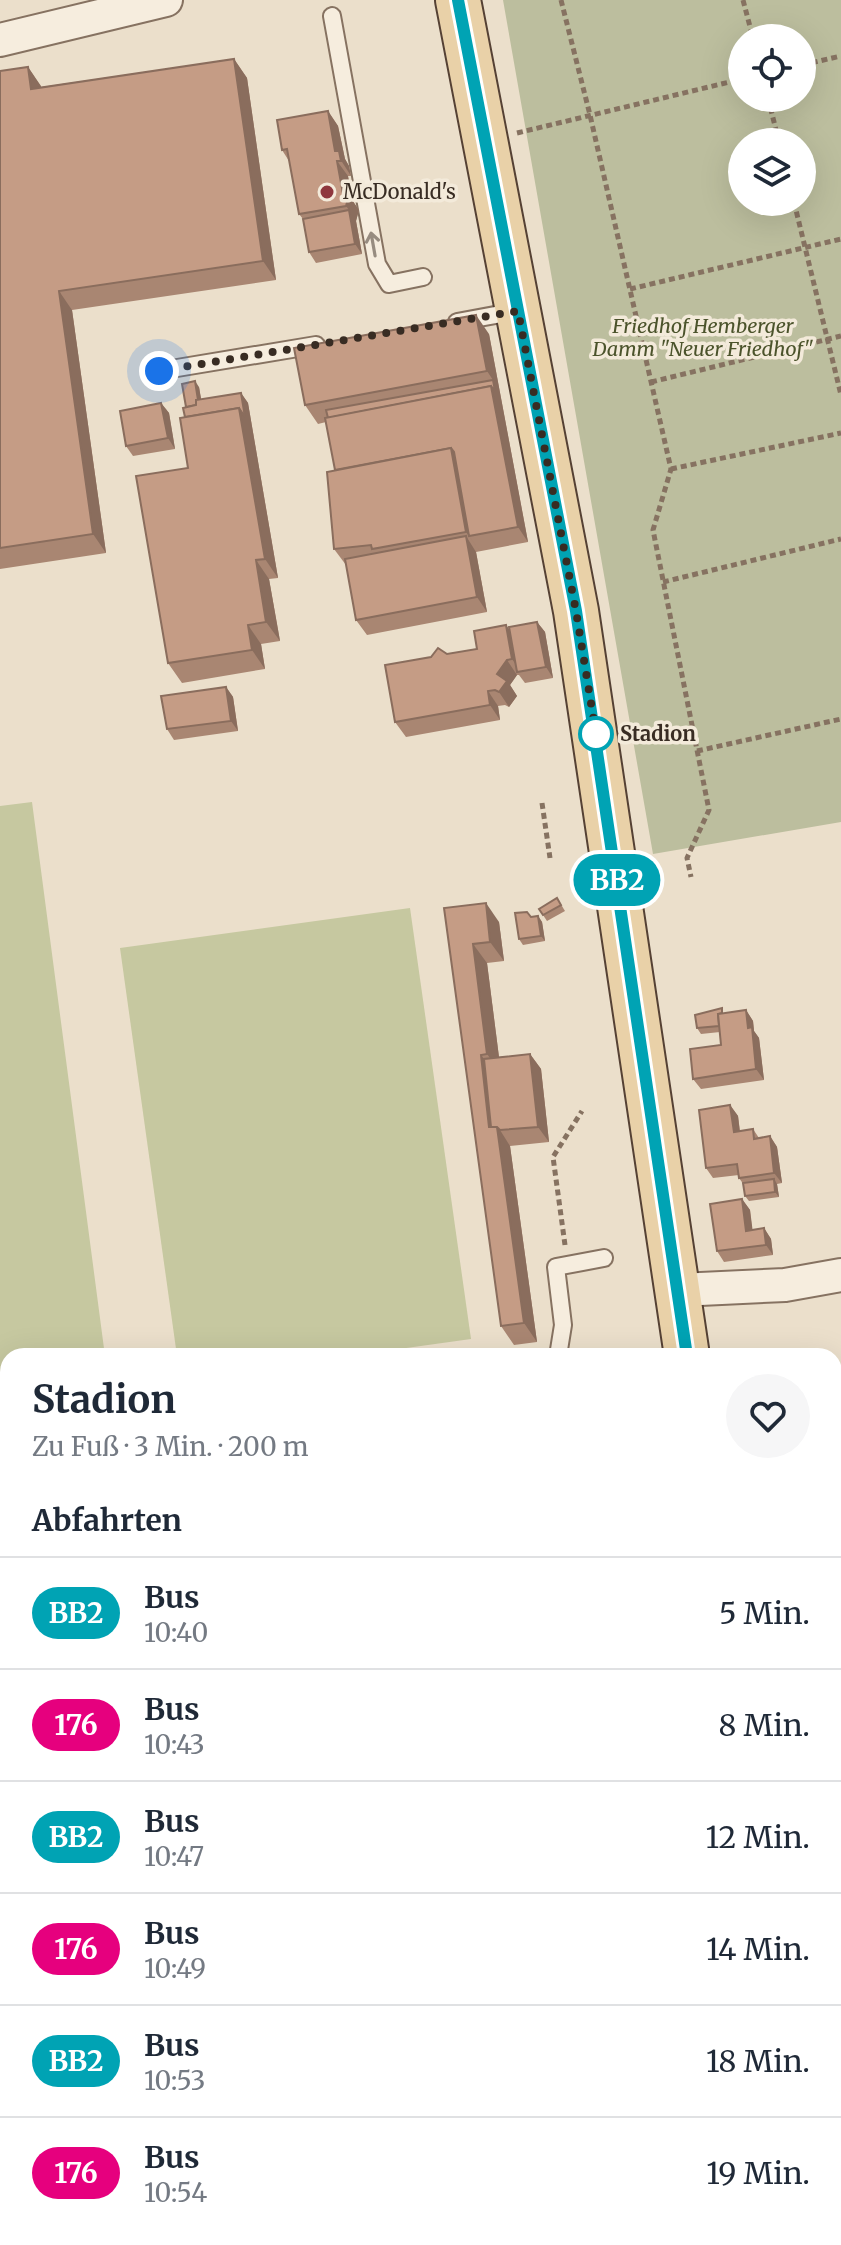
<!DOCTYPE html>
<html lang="de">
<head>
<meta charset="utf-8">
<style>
	:root { --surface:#fff; --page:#f6f6f7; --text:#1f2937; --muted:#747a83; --line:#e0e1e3 }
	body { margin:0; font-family:Merriweather,serif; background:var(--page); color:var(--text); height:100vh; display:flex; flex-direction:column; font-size:30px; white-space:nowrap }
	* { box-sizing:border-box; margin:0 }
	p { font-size:26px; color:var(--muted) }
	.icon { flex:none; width:44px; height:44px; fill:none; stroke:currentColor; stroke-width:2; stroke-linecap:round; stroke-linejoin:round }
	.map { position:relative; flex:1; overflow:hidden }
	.side { position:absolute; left:0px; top:1348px; width:842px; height:898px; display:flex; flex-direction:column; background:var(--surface); border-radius:24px 24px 0 0; box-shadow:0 8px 32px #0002 }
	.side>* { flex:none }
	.badge { padding:0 16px; border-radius:26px; font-size:28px; line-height:52px }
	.buttons { position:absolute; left:728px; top:24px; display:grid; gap:16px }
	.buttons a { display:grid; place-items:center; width:88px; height:88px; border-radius:50%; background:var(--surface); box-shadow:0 8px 32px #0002; font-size:40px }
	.you { position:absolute; width:40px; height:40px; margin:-20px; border:6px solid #fff; border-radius:50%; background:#1a73e8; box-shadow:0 0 0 12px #1a73e833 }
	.map>.badge { position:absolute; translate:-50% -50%; box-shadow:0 0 0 4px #fff }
	h2 { padding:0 32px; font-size:30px; line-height:72px }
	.round { display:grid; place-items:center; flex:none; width:84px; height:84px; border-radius:42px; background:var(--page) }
	.head { display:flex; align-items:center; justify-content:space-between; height:136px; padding:0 32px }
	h1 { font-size:38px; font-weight:700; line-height:60px }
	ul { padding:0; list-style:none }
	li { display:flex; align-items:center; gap:24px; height:112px; padding:0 32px; border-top:2px solid var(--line) }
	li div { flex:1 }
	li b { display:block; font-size:30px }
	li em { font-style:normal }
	li .badge { min-width:88px; font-weight:700; text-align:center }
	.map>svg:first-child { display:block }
	.green { fill:#c6c8a0 }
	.cemetery { fill:#bcbe9e; fill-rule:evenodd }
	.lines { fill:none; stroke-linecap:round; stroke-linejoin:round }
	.lane-casing { stroke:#867261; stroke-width:20 }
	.street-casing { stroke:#867261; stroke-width:36 }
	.primary-casing { stroke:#554134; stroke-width:48 }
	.path { stroke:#867261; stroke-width:5; stroke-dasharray:6 4; stroke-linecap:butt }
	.lane { stroke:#f6edde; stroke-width:16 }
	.street { stroke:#f6edde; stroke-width:32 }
	.primary { stroke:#e9d1a8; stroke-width:44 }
	.wall { fill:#a98672 }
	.shaded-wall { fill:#8a6d5d }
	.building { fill:#c59c85; stroke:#8a6d5d; stroke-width:2 }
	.oneway { stroke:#978c80 }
	.line-casing { stroke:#fff; stroke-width:18 }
	.line { stroke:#00a3b4; stroke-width:12 }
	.walk { stroke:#382c23; stroke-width:8; stroke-dasharray:0 14.4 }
	.poi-dot { fill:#8f373d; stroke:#f3eada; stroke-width:3 }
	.stop-dot { fill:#fff; stroke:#00a3b4; stroke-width:4 }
	.labels { text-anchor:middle; stroke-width:7; stroke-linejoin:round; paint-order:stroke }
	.poi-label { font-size:20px; fill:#382c23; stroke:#f3eada; text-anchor:start }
	.park-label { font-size:20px; font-style:italic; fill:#4b532b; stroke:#f3eada }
	.stop-label { font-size:20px; font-weight:bold; fill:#382c23; stroke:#f3eada; text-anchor:start }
</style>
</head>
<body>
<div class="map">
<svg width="841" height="2245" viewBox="0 0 841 2245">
	<rect width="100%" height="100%" fill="#ebdfcb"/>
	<g class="green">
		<polygon points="32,802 105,1356 8,1356 8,1847 0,1847 0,806"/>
		<polygon points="410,908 471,1339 349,1356 177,1356 120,948"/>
		<polygon points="841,1579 841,2114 834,2066 834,1580"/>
	</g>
	<path class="cemetery" d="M503,0H841V822L653,854ZM742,38H802V98H742ZM742,142H802V202H742Z"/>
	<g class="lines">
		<defs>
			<g id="lane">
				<polyline points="332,16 377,264 389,284 423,277"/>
				<polyline points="457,322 517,311"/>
				<polyline points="159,371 316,345"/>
				<polyline points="558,1356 563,1325 556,1267 604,1258"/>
			</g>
			<g id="street">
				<polyline points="0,40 166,0"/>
				<polyline points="679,1290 785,1285 841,1275"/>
				<polyline points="834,2161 841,2159"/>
				<polyline points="403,2245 458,2238"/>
			</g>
			<g id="primary">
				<polyline points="458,0 576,611 687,1356"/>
				<polyline points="805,2238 806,2245"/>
			</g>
		</defs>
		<use href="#lane" class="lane-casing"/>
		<use href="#street" class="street-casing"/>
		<use href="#primary" class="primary-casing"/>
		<g class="path">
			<polyline points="561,0 590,115 671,469 653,530 709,810 687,858 691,877"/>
			<polyline points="743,0 753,38"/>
			<polyline points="802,65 841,56"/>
			<polyline points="768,98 779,142"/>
			<polyline points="517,133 742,79"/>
			<polyline points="794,202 841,395"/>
			<polyline points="630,289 841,239"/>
			<polyline points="651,382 841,336"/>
			<polyline points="671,469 841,433"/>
			<polyline points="663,582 841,539"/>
			<polyline points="697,751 841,719"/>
			<polyline points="542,803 550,858"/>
			<polyline points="565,1245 553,1157 582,1111"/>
		</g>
		<use href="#lane" class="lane"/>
		<use href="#street" class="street"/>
		<use href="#primary" class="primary"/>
	</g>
	<g class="wall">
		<polygon points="234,59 247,78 276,280 72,310 106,553 0,569 0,71 28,67 41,87"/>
		<polygon points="328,111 338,126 345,159 349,166 351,176 348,176 352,200 359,210 356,221 362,254 316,263 309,252 303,219 299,214 289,161 282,150"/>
		<polygon points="489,334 528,542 476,552 487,612 367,635 356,620 346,565 334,549 335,470 326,422 318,424 305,405"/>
		<polygon points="199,387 201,400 241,393 248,403 278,578 269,579 280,641 261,644 265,669 182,683 168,663 188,468 185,417 186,407"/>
		<polygon points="161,403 169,413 175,449 133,456 126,446"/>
		<polygon points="537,622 545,632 553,678 525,683 519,675 517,675 510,685 517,696 509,707 505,705 498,706 500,720 406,737 395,722 477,649 506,625 509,630"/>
		<polygon points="226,687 233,697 238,731 174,740 167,729"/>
		<polygon points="557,898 565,911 547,921 539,909"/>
		<polygon points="444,908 499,922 504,961 487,963 499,1057 530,1054 541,1069 549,1142 510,1146 537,1342 514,1345 501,1326"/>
		<polygon points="538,916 542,922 545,941 523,945 519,939 531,917"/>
		<polygon points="746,1010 753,1021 754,1031 759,1038 764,1080 701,1089 693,1079 721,1045 720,1032 701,1034 697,1028 725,1013"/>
		<polygon points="730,1105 738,1116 740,1131 753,1129 759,1138 770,1136 777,1147 782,1183 777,1184 779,1197 749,1201 745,1196 744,1185 739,1178 739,1175 713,1178 706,1168"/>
		<polygon points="742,1199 750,1210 752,1230 764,1228 771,1239 773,1255 724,1262 717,1251"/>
		<polygon points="841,1438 841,1588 835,1589 834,1439"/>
		<polygon points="0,2163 2,2169 8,2168 8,2238 48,2238 49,2245 5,2245 1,2208 0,2208"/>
		<polygon points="117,2238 118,2245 80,2245"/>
		<polygon points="161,2238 207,2238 207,2240 166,2245"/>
	</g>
	<g class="shaded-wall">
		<polygon points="234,59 247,78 276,280 263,261"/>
		<polygon points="28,67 41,86 44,108 31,89"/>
		<polygon points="328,111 338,126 345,159 349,166 351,176 335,151"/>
		<polygon points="337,161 348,176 352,200 359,210 356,221 362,254 355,244 349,210 346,206"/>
		<polygon points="59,291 72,310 106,553 93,534"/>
		<polygon points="476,315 489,334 528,542 518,527 491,386 493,380 487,371"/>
		<polygon points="195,381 199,387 204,415 200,410"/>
		<polygon points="241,393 248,403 278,578 265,559 239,408"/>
		<polygon points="161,403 169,413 175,449 168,438"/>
		<polygon points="451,448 464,467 469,536 480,551 466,532"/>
		<polygon points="466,536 476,552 487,612 477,597"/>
		<polygon points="256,560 269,579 280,641 266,622"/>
		<polygon points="537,622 545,632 553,678 546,667"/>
		<polygon points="248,625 261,644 265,669 252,650"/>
		<polygon points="506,625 517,640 521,672 512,659"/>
		<polygon points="507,660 517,675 510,685 517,696 509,707 499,692 497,674"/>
		<polygon points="226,687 233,697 238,731 231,721"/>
		<polygon points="488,691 498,706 500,720 490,705"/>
		<polygon points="486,903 499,922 504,961 490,942"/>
		<polygon points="538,916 542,922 545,941 541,936"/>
		<polygon points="473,944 487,963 501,1073 487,1054"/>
		<polygon points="746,1010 753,1021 754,1031 759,1038 764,1080 756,1069 748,1028"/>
		<polygon points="530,1054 541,1069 549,1142 538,1127"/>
		<polygon points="481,1055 495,1074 500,1130 510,1146 537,1342 524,1323 489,1127"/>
		<polygon points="730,1105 738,1116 741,1143 734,1132"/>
		<polygon points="770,1136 777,1147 782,1183 774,1173"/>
		<polygon points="774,1179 777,1184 779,1197 775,1192"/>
		<polygon points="742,1199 750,1210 754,1241 746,1231"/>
		<polygon points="764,1228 771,1239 773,1255 766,1245"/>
		<polygon points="39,2238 48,2238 49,2245 40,2245"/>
		<polygon points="112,2238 117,2238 118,2245 115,2245"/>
	</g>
	<g class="building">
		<polygon points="234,59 263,261 59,291 93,534 0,548 0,71 28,67 31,89"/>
		<polygon points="328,111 335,151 339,151 341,161 337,161 343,194 349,195 346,206 299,214 287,149 282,150 277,120"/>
		<polygon points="349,210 355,244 309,252 303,219"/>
		<polygon points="476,315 487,371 305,405 294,348"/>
		<polygon points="493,380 495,391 491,386 328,418 326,410"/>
		<polygon points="195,381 198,400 196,400 196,405 186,407 182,384"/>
		<polygon points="491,386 518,527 469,536 454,452 451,448 335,470 325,418"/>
		<polygon points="241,393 245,417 239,408 185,417 183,408 196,405 196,400"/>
		<polygon points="161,403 168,438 126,446 120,411"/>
		<polygon points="239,408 265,559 256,560 266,622 248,625 252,650 168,663 136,476 188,468 180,418"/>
		<polygon points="451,448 466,532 372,549 371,545 334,549 327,472"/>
		<polygon points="466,536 477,597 356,620 345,559"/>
		<polygon points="537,622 546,667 517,672 509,627"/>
		<polygon points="506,625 512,659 507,660 497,674 507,681 499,692 495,690 488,691 490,705 395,722 385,665 431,657 438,648 447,654 477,649 474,631"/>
		<polygon points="226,687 231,721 167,729 161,696"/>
		<polygon points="557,898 561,905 543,915 539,909"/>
		<polygon points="486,903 490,942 473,944 487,1054 481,1055 489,1127 497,1127 524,1323 501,1326 444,908"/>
		<polygon points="527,912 531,917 538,916 541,936 519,939 515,913"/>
		<polygon points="722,1008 722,1013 718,1014 719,1026 697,1028 695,1015"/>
		<polygon points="746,1010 748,1028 752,1027 756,1069 693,1079 690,1049 721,1045 718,1014"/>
		<polygon points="530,1054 538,1127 500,1130 497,1127 491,1127 484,1059"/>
		<polygon points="730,1105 734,1132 753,1129 754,1139 770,1136 774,1173 739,1178 737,1164 706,1168 699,1110"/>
		<polygon points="774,1179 775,1192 745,1196 743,1183"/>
		<polygon points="742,1199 746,1231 764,1228 766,1245 717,1251 710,1204"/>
		<polygon points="841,1438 841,1577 834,1578 834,1439"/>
		<polygon points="8,2168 8,2191 0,2192 0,2169"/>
		<polygon points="8,2202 8,2238 39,2238 40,2245 5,2245 1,2203"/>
		<polygon points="79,2238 112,2238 112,2241 80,2245"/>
		<polygon points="568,2238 678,2238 679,2245 534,2245 534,2243"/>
	</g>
	<defs><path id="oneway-shaft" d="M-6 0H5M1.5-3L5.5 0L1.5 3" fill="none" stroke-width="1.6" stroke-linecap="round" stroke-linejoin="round" transform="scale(2)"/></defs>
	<use class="oneway" href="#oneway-shaft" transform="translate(373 244) rotate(-100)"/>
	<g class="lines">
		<defs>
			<polyline id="line" points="458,0 576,611 687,1356"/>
		</defs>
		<use href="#line" class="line-casing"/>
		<use href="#line" class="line"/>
		<polyline class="walk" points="159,371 518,311 576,611 596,734"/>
	</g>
	<circle class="poi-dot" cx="327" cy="192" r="8"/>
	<circle class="stop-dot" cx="596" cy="734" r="16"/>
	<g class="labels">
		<g class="poi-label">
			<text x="343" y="199">McDonald's</text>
		</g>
		<g class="park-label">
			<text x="703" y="333">Friedhof Hemberger<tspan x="703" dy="23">Damm "Neuer Friedhof"</tspan></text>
		</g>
		<g class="stop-label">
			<text x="620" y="741">Stadion</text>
		</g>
	</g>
</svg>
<div class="buttons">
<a><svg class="icon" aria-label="locate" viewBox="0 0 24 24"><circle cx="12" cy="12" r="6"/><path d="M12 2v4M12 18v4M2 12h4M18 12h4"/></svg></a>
<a><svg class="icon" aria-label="layers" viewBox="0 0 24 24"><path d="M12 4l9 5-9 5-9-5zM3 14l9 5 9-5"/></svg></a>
</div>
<div class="you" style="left:159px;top:371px"></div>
<b class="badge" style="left:617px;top:880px;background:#00a3b4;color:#fff">BB2</b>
<section class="side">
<div class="head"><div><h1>Stadion</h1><p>Zu Fuß · 3 Min. · 200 m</p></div><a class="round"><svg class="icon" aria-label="heart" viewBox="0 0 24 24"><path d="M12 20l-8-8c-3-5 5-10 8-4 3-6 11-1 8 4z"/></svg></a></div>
<h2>Abfahrten</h2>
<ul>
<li><span class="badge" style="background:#00a3b4;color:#fff">BB2</span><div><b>Bus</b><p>10:40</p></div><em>5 Min.</em></li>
<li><span class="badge" style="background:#e6007e;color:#fff">176</span><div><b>Bus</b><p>10:43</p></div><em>8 Min.</em></li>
<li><span class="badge" style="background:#00a3b4;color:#fff">BB2</span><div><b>Bus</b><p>10:47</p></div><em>12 Min.</em></li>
<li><span class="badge" style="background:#e6007e;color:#fff">176</span><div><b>Bus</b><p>10:49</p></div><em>14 Min.</em></li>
<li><span class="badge" style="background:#00a3b4;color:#fff">BB2</span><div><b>Bus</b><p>10:53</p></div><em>18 Min.</em></li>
<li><span class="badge" style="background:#e6007e;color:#fff">176</span><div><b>Bus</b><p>10:54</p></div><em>19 Min.</em></li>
</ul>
</section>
</div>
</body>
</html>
